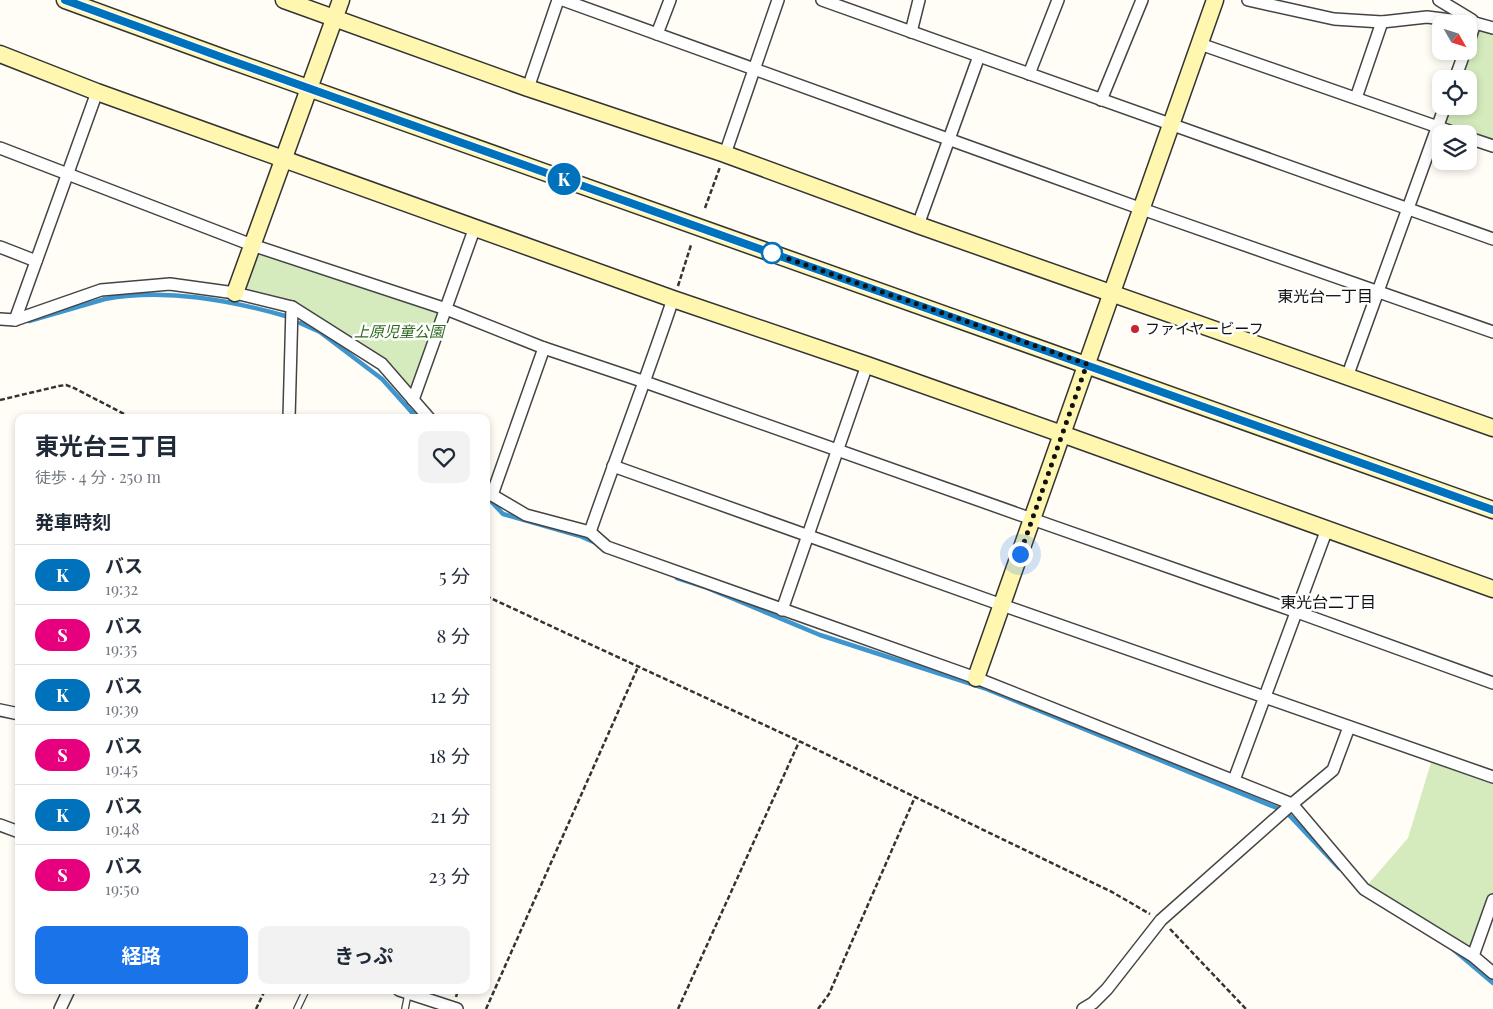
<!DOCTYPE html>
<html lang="ja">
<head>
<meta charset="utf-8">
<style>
	:root { --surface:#fff; --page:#f2f2f3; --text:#1f2937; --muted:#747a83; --line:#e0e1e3; --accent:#1a73e8 }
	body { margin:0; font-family:"Playfair Display","Noto Sans JP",serif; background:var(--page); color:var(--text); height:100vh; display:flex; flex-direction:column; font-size:19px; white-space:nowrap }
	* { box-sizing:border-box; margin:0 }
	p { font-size:16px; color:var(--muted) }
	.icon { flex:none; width:28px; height:28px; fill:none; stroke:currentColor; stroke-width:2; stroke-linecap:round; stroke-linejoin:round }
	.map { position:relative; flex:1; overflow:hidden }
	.side { position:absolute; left:15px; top:414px; width:475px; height:580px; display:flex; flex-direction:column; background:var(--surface); border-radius:10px; box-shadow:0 2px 8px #0003 }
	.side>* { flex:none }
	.badge { padding:0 10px; border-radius:16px; font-size:18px; line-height:32px }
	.needle { width:32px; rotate:129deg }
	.tools { position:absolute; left:1432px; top:15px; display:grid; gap:10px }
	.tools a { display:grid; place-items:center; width:45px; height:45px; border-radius:10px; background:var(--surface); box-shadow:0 2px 8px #0003; font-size:25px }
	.you { position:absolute; width:25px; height:25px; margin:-12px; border:4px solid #fff; border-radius:50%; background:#1a73e8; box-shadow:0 0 0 8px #1a73e833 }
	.map>.badge { position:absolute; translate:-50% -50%; box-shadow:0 0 0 2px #fff }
	h2 { padding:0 20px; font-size:19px; line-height:45px }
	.round { display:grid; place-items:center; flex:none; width:52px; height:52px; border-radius:10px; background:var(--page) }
	.overview { display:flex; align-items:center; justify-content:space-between; height:85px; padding:0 20px }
	h1 { font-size:24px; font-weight:700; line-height:38px }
	.cta { display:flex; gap:10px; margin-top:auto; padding:10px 20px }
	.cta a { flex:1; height:58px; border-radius:10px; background:var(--accent); color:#fff; font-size:20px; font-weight:700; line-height:58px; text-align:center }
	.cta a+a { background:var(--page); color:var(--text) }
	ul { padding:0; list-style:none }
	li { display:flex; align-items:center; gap:15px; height:60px; padding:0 20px; border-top:1px solid var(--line) }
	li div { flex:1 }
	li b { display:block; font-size:19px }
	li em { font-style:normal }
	li .badge { min-width:55px; font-weight:700; text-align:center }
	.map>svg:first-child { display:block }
	.green { fill:#d5ebbd }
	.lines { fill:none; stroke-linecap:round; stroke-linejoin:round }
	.stream { stroke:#3f96cf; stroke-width:4.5 }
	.lane-casing { stroke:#444; stroke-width:8 }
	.street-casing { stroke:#444; stroke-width:14 }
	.secondary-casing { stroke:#333; stroke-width:19 }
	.path { stroke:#333; stroke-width:2.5; stroke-dasharray:5 2.5; stroke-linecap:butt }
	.lane { stroke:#fff; stroke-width:5.5 }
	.street { stroke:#fff; stroke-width:11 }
	.secondary { stroke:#fff6b0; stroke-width:16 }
	.line-casing { stroke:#fff; stroke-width:11 }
	.line { stroke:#0072bc; stroke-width:8 }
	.walk { stroke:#111; stroke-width:5; stroke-dasharray:0 9 }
	.stop-dot { fill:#fff; stroke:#0072bc; stroke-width:2.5 }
	.poi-dot { fill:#c4262e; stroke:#fff; stroke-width:2 }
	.labels { text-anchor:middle; stroke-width:5; stroke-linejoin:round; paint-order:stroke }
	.poi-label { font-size:15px; fill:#111; stroke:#fff; text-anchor:start }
	.park-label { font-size:15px; font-style:italic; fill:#2f6b1f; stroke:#fff }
	.neighbourhood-label { font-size:16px; fill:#111; stroke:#fff }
</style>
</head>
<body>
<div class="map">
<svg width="1493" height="1009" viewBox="0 0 1493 1009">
	<rect width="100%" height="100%" fill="#fffdf5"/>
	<g class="green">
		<polygon points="1475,23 1493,28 1493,146 1469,134 1458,134 1438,127 1445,106 1469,106 1469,79 1455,79 1469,51 1469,41"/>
		<polygon points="252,245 446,309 413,400 382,364 292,307 235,293"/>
		<polygon points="1433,756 1493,777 1493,900 1473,956 1364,889 1408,838"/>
	</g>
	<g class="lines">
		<g class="stream">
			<path d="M29,321L105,299C166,288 230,300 289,317"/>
			<polyline points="300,323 320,332 382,379 417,418"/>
			<polyline points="488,498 503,514 580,536 596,543"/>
			<polyline points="677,578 705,587 820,635 984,688 1277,808"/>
			<polyline points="1289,815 1339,868"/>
			<polyline points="1454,950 1493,983"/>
		</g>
		<defs>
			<g id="lane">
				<polyline points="297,1009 306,990"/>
				<polyline points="405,1009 408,994"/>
			</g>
			<g id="street">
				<polyline points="563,0 1142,209 1493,332"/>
				<polyline points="822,0 1493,239"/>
				<polyline points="1248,0 1334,19 1382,22 1427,17 1475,23 1493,28"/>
				<polyline points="1439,0 1472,20"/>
				<polyline points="911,32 919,0"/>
				<polyline points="657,34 670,0"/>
				<polyline points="1469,41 1475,23"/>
				<polyline points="1200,44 1458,134"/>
				<polyline points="1029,74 1058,0"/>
				<polyline points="1455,79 1465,51"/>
				<polyline points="528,88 558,0"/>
				<polyline points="1356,98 1382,22"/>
				<polyline points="1101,100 1142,0"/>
				<polyline points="1469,138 1493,146"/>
				<polyline points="0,148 252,245 446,309 544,348 645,382 1032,519 1297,612 1493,683"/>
				<polyline points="725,154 778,0"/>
				<polyline points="918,225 979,56"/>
				<polyline points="0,247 36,261"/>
				<polyline points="0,319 15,320 101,290 170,284 235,293 292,307 382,364 429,418"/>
				<polyline points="15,320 97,92"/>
				<polyline points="1347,377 1445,106"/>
				<polyline points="413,400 475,227"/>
				<polyline points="289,418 292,307"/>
				<polyline points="613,466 1002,605 1493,777"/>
				<polyline points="486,487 492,495 526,515 590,532 607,547 976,678 1292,804 1364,889 1473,956 1493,973"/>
				<polyline points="492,495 544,348"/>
				<path d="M590,532C617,454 647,377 673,299"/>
				<polyline points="782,610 867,365"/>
				<polyline points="0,710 19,714"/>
				<polyline points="1234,780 1327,529"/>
				<polyline points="0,825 19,832"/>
				<polyline points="1473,956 1493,900"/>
				<polyline points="399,990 457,1009"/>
				<polyline points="60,1009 69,990"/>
				<polyline points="1083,1009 1093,1003 1107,989 1161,920 1292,804 1333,770 1349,727"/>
			</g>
			<g id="secondary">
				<polyline points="65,0 221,57 1493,510"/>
				<polyline points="284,0 528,88 725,154 918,225 1493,428"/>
				<polyline points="0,54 97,92 673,299 867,365 1062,434 1493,589"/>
				<polyline points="235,293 341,0"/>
				<polyline points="976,678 1215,0"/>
			</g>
		</defs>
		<use href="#lane" class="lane-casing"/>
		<use href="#street" class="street-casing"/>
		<use href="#secondary" class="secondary-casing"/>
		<g class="path">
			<polyline points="705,208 720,167"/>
			<polyline points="678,286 691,245"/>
			<polyline points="0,400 59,386 66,385 74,388 132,418"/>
			<polyline points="486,596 799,741 1112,892 1150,914"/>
			<polyline points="1170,929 1246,1009"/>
			<polyline points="456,997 458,990"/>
			<polyline points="256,1009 265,990"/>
			<polyline points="486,1009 638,667"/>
			<polyline points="678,1009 799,742"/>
			<polyline points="818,1009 829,994 915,797"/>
		</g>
		<use href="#lane" class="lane"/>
		<use href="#street" class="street"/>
		<use href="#secondary" class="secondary"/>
	</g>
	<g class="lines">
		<defs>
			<polyline id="line" points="65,0 221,57 1493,510"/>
		</defs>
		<use href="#line" class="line-casing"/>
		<use href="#line" class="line"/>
		<polyline class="walk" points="772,253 1087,364 1020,554"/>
	</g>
	<circle class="stop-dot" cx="772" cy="253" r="10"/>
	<circle class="poi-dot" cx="1135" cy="329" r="5"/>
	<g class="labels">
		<g class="poi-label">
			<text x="1145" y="334">ファイヤービーフ</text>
		</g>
		<g class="park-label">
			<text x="399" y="337">上原児童公園</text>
		</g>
		<g class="neighbourhood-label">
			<text x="1325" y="302">東光台一丁目</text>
			<text x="1328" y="608">東光台二丁目</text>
		</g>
	</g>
</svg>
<div class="tools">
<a><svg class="needle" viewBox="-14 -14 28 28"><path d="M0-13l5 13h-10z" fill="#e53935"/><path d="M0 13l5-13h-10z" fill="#747a83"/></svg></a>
<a><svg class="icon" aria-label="locate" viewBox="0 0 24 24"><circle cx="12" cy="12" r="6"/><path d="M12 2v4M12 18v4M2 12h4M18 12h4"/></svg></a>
<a><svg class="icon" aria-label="layers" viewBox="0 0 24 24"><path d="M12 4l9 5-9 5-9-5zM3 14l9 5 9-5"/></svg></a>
</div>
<div class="you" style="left:1020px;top:554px"></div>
<b class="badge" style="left:564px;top:179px;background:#0072bc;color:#fff">K</b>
<section class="side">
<div class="overview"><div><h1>東光台三丁目</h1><p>徒歩 · 4 分 · 250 m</p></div><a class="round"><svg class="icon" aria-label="heart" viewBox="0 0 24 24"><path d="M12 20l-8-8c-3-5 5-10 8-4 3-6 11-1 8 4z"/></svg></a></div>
<h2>発車時刻</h2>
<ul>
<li><span class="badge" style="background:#0072bc;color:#fff">K</span><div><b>バス</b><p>19:32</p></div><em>5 分</em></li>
<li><span class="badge" style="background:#e6007e;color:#fff">S</span><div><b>バス</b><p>19:35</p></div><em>8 分</em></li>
<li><span class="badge" style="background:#0072bc;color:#fff">K</span><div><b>バス</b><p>19:39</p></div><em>12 分</em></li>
<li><span class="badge" style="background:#e6007e;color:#fff">S</span><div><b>バス</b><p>19:45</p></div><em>18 分</em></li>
<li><span class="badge" style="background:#0072bc;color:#fff">K</span><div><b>バス</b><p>19:48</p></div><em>21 分</em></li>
<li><span class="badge" style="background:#e6007e;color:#fff">S</span><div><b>バス</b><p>19:50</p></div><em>23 分</em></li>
</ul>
<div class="cta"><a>経路</a><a>きっぷ</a></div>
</section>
</div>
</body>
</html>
